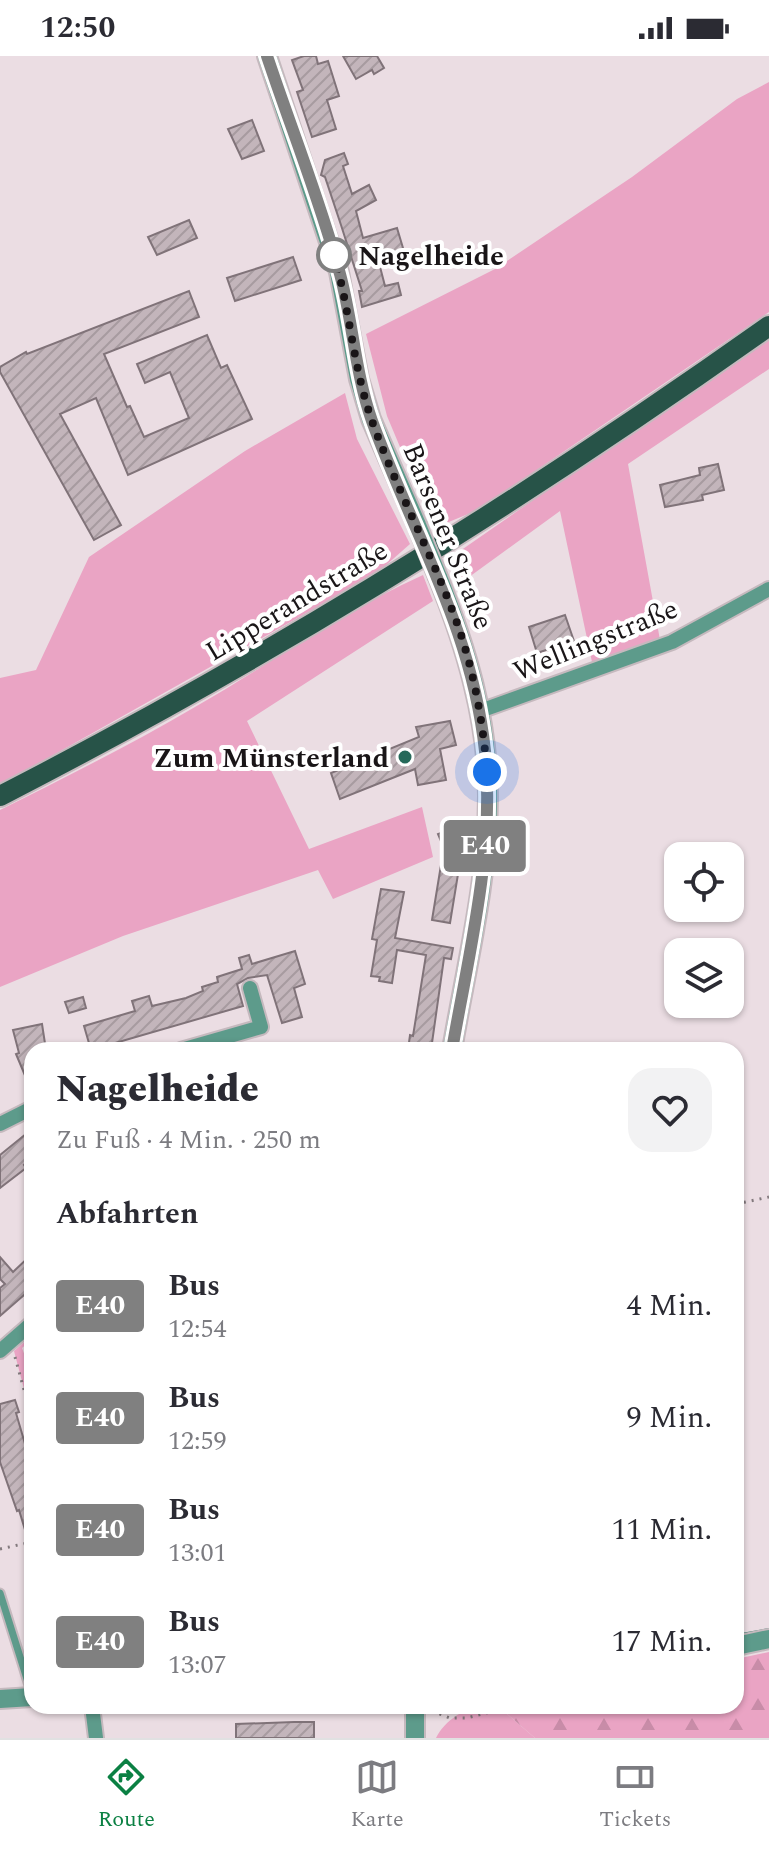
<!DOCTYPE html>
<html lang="de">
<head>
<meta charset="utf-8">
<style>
	:root { --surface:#fff; --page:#f2f2f3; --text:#2b2b33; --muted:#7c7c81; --line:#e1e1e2; --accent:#0b8043 }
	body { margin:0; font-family:Spectral,serif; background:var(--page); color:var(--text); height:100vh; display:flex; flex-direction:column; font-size:30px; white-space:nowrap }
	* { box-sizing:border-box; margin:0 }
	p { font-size:26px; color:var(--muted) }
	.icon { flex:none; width:44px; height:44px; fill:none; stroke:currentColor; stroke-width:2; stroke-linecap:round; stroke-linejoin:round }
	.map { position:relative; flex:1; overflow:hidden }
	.side { position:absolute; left:24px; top:986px; width:720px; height:672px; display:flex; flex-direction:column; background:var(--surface); border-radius:24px; box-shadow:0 2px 6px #0004 }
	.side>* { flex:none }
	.badge { padding:0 16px; border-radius:6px; font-size:28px; line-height:52px }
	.buttons { position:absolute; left:664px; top:786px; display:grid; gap:16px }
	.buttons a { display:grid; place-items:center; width:80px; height:80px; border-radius:16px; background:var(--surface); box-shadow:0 2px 6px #0004; font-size:40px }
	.you { position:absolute; width:40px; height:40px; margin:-20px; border:6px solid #fff; border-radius:50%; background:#1a73e8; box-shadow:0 0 0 12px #1a73e833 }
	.map>.badge { position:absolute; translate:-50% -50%; box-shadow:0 0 0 4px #fff }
	h2 { padding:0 32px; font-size:30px; line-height:72px }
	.round { display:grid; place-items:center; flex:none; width:84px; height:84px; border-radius:24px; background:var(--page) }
	.summary { display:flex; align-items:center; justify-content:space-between; height:136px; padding:0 32px }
	h1 { font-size:38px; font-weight:800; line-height:60px }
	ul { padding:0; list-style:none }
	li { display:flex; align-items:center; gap:24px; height:112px; padding:0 32px }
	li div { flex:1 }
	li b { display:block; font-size:30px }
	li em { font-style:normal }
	li .badge { min-width:88px; font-weight:700; text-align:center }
	.status { display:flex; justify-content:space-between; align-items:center; height:56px; padding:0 40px; background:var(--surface); direction:ltr }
	.status svg { height:22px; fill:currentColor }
	.menu { display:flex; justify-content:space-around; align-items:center; height:112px; border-top:2px solid var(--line); background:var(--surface); font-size:22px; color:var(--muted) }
	.menu a { display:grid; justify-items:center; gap:4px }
	.menu .current { color:var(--accent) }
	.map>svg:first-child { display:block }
	.green { fill:#eaa4c4 }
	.forest { fill:url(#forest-firs) }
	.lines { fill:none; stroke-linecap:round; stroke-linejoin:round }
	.stream { stroke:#3b7c6c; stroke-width:4 }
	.building { fill:url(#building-hatch); stroke:#807379; stroke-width:2 }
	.service-casing { stroke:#c5b9be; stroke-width:11 }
	.minor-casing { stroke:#c5b9be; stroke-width:18 }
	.tertiary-casing { stroke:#c5b9be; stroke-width:22 }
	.primary-casing { stroke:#c5b9be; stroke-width:24 }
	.path { stroke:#82797d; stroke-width:3; stroke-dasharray:2 6; stroke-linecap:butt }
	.service { stroke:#5d9b8b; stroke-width:7 }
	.minor { stroke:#5d9b8b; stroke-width:14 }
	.tertiary { stroke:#5d9b8b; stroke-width:18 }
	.primary { stroke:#275348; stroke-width:20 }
	.tertiary-bridge-casing { stroke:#c5b9be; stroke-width:22; stroke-linecap:butt }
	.tertiary-bridge { stroke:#5d9b8b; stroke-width:18 }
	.line-casing { stroke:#fff; stroke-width:18 }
	.line { stroke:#808080; stroke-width:12 }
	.walk { stroke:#191517; stroke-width:8; stroke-dasharray:0 14.4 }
	.stop-dot { fill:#fff; stroke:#808080; stroke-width:4 }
	.poi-dot { fill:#26695a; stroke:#fff; stroke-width:3 }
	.labels { text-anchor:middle; stroke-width:8; stroke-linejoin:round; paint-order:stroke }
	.stop-label { font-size:28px; font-weight:bold; fill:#191517; stroke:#fff; text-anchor:start }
	.street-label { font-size:28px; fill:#191517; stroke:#fff }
	.poi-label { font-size:28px; font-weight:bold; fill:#191517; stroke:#fff; text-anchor:end }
</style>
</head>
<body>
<div class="status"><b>12:50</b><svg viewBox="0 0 49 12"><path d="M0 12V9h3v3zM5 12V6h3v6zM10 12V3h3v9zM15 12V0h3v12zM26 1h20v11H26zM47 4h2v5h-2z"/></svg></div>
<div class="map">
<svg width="769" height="1682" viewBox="0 0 769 1682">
	<defs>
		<pattern id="forest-firs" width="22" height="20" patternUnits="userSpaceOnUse" patternTransform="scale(2)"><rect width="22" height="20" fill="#eaa4c4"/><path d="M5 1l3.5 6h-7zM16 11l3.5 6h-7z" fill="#c88ca8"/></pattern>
		<pattern id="building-hatch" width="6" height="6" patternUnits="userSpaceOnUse" patternTransform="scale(2)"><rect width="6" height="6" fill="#c3b5bb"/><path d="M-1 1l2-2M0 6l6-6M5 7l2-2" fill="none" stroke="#a79ba0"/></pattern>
	</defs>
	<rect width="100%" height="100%" fill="#ebdde3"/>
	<g class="green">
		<polygon points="769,26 769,256 478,454 434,472 387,360 366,278 495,213 632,121 737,43"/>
		<polygon points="769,280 769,313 628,408 660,584 592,606 560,455 458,529 447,504"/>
		<polygon points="345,337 357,383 410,488 376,518 0,729 0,622 36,614 89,501 245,395"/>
		<path d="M423,519L433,545L247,665L309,793L422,751L433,801L333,843L318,814L123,880L0,931V754C66,721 132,688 195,651C272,607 342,555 423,519Z"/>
		<polygon points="32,1279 32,1283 22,1292 32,1319 32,1363 14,1295"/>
		<path d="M478,1650H498L535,1682H436C443,1667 461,1654 478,1650Z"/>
	</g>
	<polygon class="forest" points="769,1596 769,1682 535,1682 498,1650 736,1650 736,1603"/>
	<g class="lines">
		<polyline class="stream" points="736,1580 769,1574"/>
	</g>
	<g class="building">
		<polygon points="304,0 316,0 318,8 328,5 339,40 327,44 336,73 312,81 297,36 303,34 292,4"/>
		<polygon points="343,0 377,0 384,12 374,18 372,14 356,23"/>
		<polygon points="252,64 264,95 242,103 228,73"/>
		<polygon points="344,97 348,108 343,110 352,138 369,129 376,144 356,155 363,182 397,172 403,192 379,207 385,230 398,227 401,239 362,251 359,235 362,235 341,169 325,121 321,119 325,104"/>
		<polygon points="189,164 197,182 157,199 148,181"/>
		<polygon points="293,201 301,224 235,245 227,222"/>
		<polygon points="189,235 199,261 104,298 127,351 130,350 144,381 189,362 170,316 145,327 137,308 207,279 221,312 227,309 252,363 128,419 96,342 60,358 121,469 94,484 0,316 0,311 26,296 27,298"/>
		<polygon points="718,408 724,434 702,439 703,444 665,451 660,429 700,419 699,412"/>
		<polygon points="565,559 574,585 537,597 529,571"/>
		<polygon points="450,665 456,689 440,693 446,724 418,729 415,713 340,743 331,717 419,681 416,671"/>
		<polygon points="457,771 462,782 443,790 438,778"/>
		<polygon points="441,809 459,812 450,867 432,864"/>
		<polygon points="381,833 404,836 395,882 453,892 451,903 444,902 431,994 408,994 410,979 413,980 426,899 397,894 392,927 379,925 380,921 371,920 377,884 372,883"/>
		<polygon points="295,895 305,928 294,932 302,961 282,967 267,919 248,922 237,928 243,950 91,994 84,970 135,955 132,945 149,940 152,950 186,942 203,935 202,931 218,926 217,921 242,913 239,902 249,899 252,908"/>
		<polygon points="83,941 86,952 69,957 65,946"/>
		<polygon points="42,968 46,994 32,994 32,1036 16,998 19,997 13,974"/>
		<polygon points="32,1073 32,1101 24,1109 26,1112 0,1132 0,1099"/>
		<polygon points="32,1198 32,1232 0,1260 0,1232 5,1228 0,1223 0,1201 13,1216"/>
		<polygon points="15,1344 19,1356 16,1357 32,1412 32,1487 29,1487 19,1454 17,1455 0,1406 0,1348"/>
		<polygon points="294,1666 314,1666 314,1682 236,1682 236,1668"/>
	</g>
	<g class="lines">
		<defs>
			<polyline id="service" points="0,1537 32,1639"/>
			<g id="minor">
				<polyline points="480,655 672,586 769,533"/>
				<polyline points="181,994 261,971 250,932"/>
				<polyline points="0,1068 32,1052"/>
				<polyline points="0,1295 32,1267"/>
				<polyline points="92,1650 96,1682"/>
			</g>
			<g id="tertiary">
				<polyline points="267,0 339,216 359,323 371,363 417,469"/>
				<path d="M438,521C466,591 488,664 488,740C488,825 466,911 452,994"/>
				<polyline points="736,1590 769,1583"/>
				<polyline points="0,1643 32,1641"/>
				<polyline points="415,1650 415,1682"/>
			</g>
			<path id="primary" d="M0,740C267,603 524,444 769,270"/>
		</defs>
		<use href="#service" class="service-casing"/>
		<use href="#minor" class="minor-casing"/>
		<use href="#tertiary" class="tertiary-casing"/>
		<use href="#primary" class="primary-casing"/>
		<g class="path">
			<polyline points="736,1148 769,1141"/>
			<polyline points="15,1301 32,1363"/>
			<polyline points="0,1493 32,1486"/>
			<polyline points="432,1655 450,1662 467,1662 513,1650"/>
		</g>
		<use href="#service" class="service"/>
		<use href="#minor" class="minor"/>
		<use href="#tertiary" class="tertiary"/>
		<use href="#primary" class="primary"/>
		<defs>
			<polyline id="tertiary-bridge" points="417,469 438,521"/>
		</defs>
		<use href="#tertiary-bridge" class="tertiary-bridge-casing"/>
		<use href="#tertiary-bridge" class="tertiary-bridge"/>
	</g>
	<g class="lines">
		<defs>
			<path id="line" d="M267,0C291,72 320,144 340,218C353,266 355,317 372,365C413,478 472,572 485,695C495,795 469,896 452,994"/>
		</defs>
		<use href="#line" class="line-casing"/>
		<use href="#line" class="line"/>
		<path class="walk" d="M334,199C350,254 353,311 372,365C397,434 432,498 457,567C474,615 483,666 487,716"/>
	</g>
	<circle class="stop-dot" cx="334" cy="199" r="16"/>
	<circle class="poi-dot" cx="405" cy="701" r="8"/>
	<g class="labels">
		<g class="stop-label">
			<text x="358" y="209">Nagelheide</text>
		</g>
		<g class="street-label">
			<text transform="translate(449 480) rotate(68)" y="10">Barsener Straße</text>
			<text transform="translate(296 544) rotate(-31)" y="10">Lipperandstraße</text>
			<text transform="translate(595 583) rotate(-22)" y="10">Wellingstraße</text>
		</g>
		<g class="poi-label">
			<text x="389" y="711">Zum Münsterland</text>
		</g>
	</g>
</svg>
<div class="buttons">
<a><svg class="icon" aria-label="locate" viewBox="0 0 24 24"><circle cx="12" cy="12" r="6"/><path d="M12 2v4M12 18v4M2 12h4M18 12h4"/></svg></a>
<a><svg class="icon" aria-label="layers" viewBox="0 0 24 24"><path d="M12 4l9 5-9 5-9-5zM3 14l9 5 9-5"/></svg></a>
</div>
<div class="you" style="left:487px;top:716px"></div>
<b class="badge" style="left:485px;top:790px;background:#808080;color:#fff">E40</b>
<section class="side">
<div class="summary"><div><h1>Nagelheide</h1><p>Zu Fuß · 4 Min. · 250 m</p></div><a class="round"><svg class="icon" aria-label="heart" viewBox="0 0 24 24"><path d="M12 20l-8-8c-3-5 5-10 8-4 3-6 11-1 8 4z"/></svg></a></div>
<h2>Abfahrten</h2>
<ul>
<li><span class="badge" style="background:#808080;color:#fff">E40</span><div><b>Bus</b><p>12:54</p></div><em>4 Min.</em></li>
<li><span class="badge" style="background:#808080;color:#fff">E40</span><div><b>Bus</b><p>12:59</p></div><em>9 Min.</em></li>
<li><span class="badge" style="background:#808080;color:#fff">E40</span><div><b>Bus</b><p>13:01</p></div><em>11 Min.</em></li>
<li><span class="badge" style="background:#808080;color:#fff">E40</span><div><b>Bus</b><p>13:07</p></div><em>17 Min.</em></li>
</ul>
</section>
</div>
<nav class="menu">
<a class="current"><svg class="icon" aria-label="directions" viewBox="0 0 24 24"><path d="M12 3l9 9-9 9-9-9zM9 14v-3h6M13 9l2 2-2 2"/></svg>Route</a>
<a><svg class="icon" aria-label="map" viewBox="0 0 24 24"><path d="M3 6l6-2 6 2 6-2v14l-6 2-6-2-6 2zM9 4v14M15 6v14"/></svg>Karte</a>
<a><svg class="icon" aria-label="tickets" viewBox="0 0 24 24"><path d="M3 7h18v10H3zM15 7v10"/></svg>Tickets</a>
</nav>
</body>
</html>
